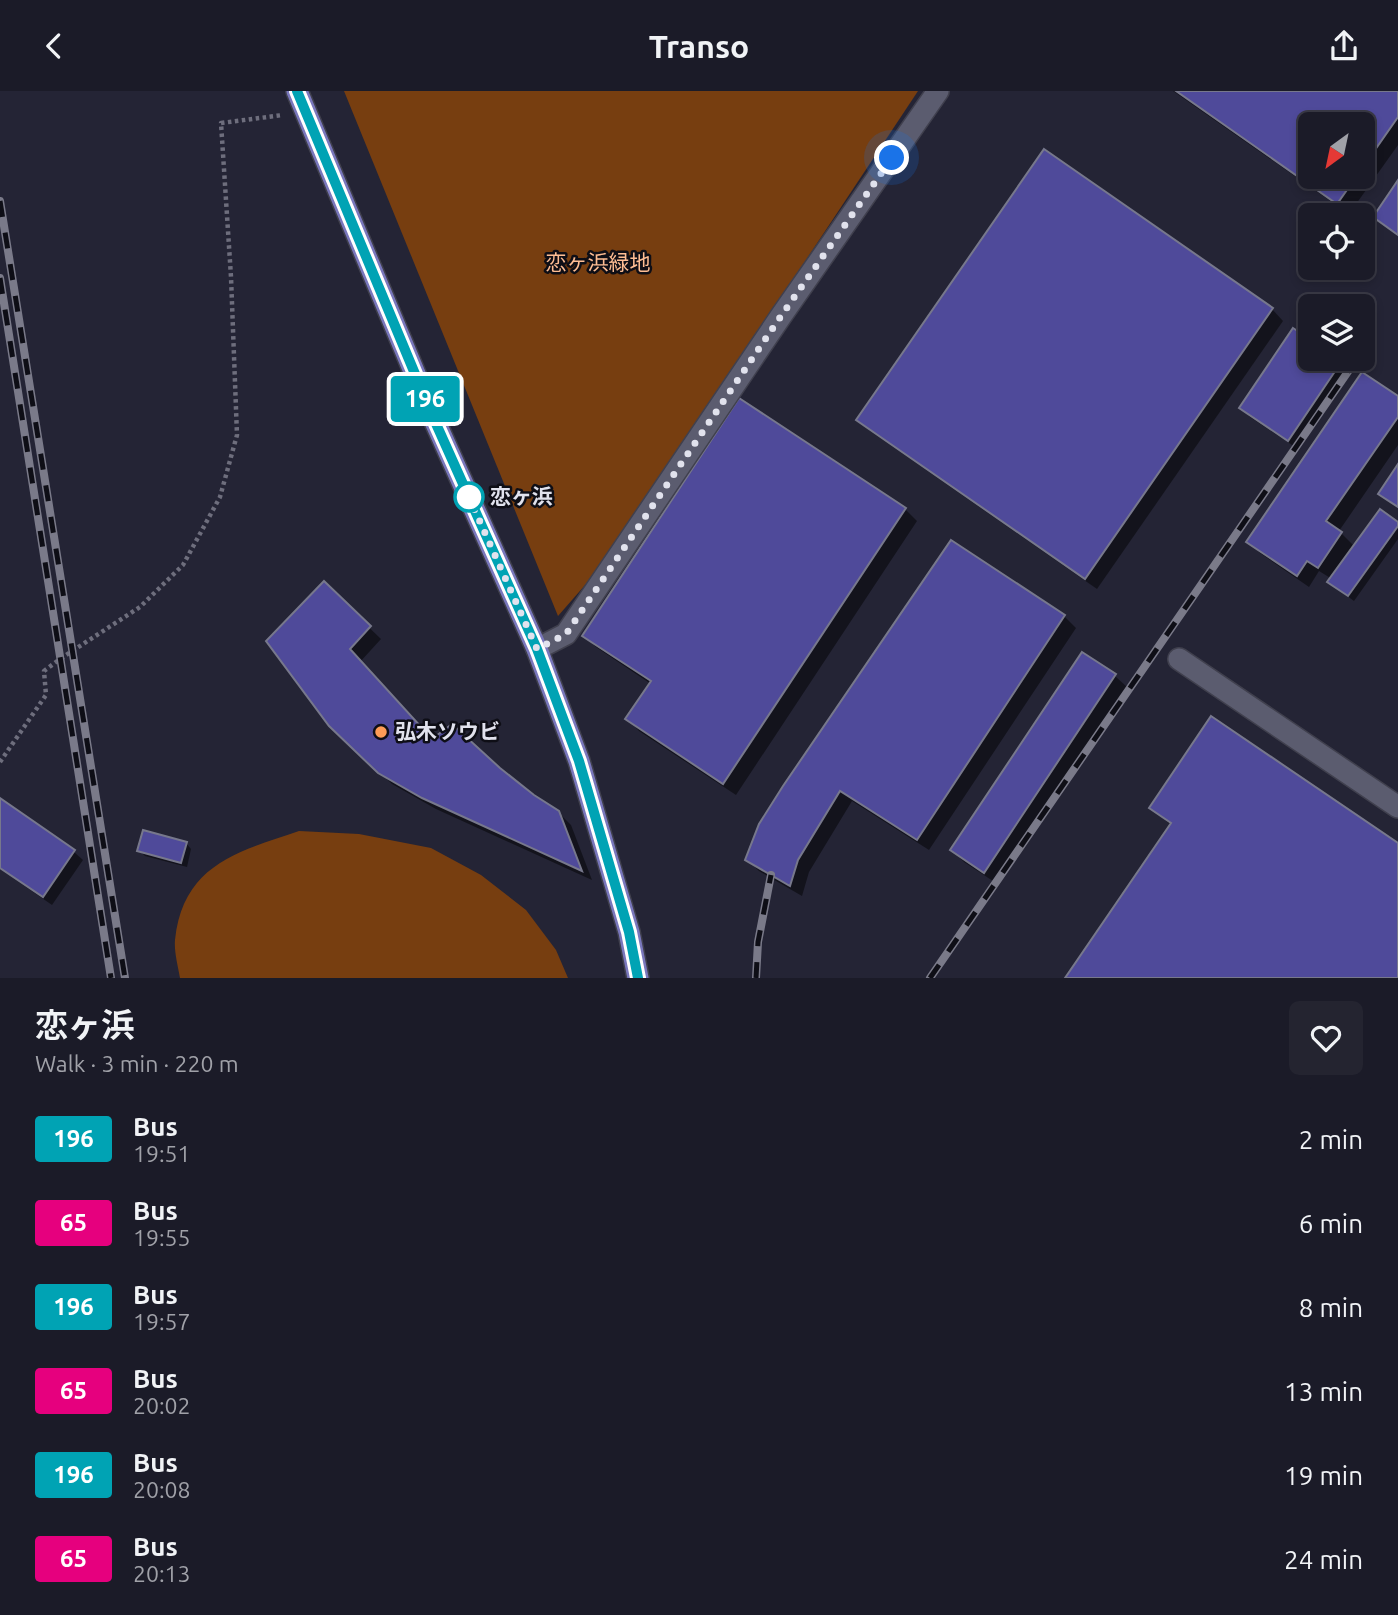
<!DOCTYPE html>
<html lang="en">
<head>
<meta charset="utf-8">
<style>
	:root { --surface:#1b1b28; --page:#242430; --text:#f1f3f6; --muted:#a0a1a8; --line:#393945 }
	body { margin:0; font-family:Ubuntu,"Noto Sans JP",sans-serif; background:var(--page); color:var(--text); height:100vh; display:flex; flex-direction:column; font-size:26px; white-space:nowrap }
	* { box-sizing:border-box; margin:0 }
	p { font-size:23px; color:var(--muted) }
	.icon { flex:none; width:38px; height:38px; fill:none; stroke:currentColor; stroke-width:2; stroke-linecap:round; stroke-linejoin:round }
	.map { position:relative; height:887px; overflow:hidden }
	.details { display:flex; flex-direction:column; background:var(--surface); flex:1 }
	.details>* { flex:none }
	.badge { padding:0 14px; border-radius:5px; font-size:24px; line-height:46px }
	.needle { width:46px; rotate:213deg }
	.controls { position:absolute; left:1298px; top:21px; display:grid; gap:14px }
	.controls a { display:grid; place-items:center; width:77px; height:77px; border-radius:10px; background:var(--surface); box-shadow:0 4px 10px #0003,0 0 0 2px var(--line); font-size:35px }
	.you { position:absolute; width:35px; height:35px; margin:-18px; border:5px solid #fff; border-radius:50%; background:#1a73e8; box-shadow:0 0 0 10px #1a73e833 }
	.map>.badge { position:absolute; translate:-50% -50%; box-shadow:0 0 0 4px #fff }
	.round { display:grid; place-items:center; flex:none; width:74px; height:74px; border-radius:10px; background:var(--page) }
	.headline { display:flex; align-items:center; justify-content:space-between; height:119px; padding:0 35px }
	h1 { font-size:33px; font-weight:700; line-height:52px }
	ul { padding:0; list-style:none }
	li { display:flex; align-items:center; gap:21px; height:84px; padding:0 35px }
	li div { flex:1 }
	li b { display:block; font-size:26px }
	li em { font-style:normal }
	li .badge { min-width:77px; font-weight:700; text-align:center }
	header { display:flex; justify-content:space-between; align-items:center; height:91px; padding:0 35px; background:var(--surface); font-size:32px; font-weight:700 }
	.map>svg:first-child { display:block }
	.green { fill:#773e10 }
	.shadow { fill:#0007; fill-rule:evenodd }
	.building { fill:#4f4a9a; stroke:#77788c; stroke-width:2 }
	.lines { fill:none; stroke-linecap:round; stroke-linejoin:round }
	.minor-casing { stroke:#40404e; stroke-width:24 }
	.major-casing { stroke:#40404e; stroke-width:24 }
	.path { stroke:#6e6e7d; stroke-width:4.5; stroke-dasharray:3.5 3.5; stroke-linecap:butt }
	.minor { stroke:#5b5c6f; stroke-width:21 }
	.major { stroke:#7977bc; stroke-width:21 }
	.rail-casing { stroke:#7a7a89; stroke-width:8 }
	.rail { stroke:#0e0e16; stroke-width:5; stroke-dasharray:16; stroke-linecap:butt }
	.line-casing { stroke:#fff; stroke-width:16 }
	.line { stroke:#00a3b4; stroke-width:10 }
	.walk { stroke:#e1e2ed; stroke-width:7; stroke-dasharray:0 12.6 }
	.stop-dot { fill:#fff; stroke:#00a3b4; stroke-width:3.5 }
	.poi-dot { fill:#fd9c57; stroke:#0e0e16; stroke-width:2.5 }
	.labels { text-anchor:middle; stroke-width:5; stroke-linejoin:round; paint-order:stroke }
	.park-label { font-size:21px; fill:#febd93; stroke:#0e0e16 }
	.stop-label { font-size:21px; font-weight:bold; fill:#e1e2ed; stroke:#0e0e16; text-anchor:start }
	.poi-label { font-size:21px; font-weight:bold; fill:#e1e2ed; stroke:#0e0e16; text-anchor:start }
</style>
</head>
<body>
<header><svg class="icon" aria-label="back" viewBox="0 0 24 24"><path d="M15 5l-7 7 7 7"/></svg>Transo<svg class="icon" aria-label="share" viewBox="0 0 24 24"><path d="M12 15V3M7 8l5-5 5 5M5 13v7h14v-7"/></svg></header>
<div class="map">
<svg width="1398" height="887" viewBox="0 0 1398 887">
	<rect width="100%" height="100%" fill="#242435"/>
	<g class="green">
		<polygon points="344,0 918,0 607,469 558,525"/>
		<path d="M299,740L359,743L431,757L481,784L526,819L556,859L568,887H180C178,875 174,861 175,849C183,774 237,761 299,740Z"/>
	</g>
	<g class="shadow">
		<path d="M1173,0H1398V54L1349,123ZM1311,33H1363V86H1311Z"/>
		<polygon points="1398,92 1398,145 1375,126"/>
		<polygon points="1272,218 1283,230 1097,498 870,340 858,329"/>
		<polygon points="1311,268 1335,268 1349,280 1298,358 1250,326 1241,317"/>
		<polygon points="1398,308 1398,354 1339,440 1355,456 1398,433 1398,448 1354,510 1335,496 1332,488 1319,480 1309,496 1260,462 1248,450"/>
		<polygon points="905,418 917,430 736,704 639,640 628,628 651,593 596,556 584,544"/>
		<polygon points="324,493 381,548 360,571 433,650 558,721 571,734 592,789 436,718 392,693 330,634"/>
		<polygon points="1064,525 1076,537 929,759 852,710 809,781 802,805 759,780 747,768"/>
		<polygon points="1083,563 1115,585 1127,596 996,792 964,771 952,759"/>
		<polygon points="0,710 74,761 83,769 52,814 0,778"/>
		<polygon points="1151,717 1398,755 1398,887 1067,887 1171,734"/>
		<polygon points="186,752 191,758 187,776 145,765 139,759"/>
	</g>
	<g class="building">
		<polygon points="1176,0 1398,0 1398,26 1363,76 1363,33 1311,33 1311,86 1356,86 1337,113"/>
		<polygon points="1044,58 1273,217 1085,488 856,329"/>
		<polygon points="1398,89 1398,144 1373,126"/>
		<polygon points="1293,237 1311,249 1311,268 1338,268 1342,270 1288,350 1239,317"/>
		<polygon points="1362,281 1398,305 1398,326 1326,430 1342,441 1318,477 1307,470 1297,485 1246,451"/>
		<polygon points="739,307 906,417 723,693 625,628 651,590 582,545"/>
		<polygon points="1398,373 1398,416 1378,403"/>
		<polygon points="1380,418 1398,431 1398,435 1348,505 1327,491"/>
		<polygon points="951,449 1065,524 917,749 840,700 798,769 790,795 745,769 759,733 783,695"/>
		<polygon points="324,490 371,535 350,558 432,648 452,633 500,677 534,704 559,720 582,780 422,707 378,682 329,635 266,550"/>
		<polygon points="1082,561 1116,583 984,782 950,759"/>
		<polygon points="1211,625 1398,752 1398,887 1065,887 1171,732 1149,717"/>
		<polygon points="0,707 75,759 43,806 0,777"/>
		<polygon points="143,739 187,751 181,772 137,760"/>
	</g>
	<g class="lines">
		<defs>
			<g id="minor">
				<polyline points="537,558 566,543 781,225 938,0"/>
				<polyline points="1179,568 1398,716"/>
			</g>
			<polyline id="major" points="297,0 433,326 537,558 579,670 629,841 638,887"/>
		</defs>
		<use href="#minor" class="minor-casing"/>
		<use href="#major" class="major-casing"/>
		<polyline class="path" points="0,671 46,604 44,580 60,568 140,516 183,474 220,406 237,344 231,186 221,32 283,24"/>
		<use href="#minor" class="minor"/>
		<use href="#major" class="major"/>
		<defs>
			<g id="rail">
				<polyline points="0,110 125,887"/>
				<polyline points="0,187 111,887"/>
				<polyline points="756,887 758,851 771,784"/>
				<polyline points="930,887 1356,269"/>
			</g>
		</defs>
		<use href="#rail" class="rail-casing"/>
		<use href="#rail" class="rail"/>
	</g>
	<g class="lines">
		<defs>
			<polyline id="line" points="297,0 433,326 537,558 579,670 629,841 638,887"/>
		</defs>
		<use href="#line" class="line-casing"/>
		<use href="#line" class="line"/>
		<polyline class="walk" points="469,406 464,395 537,558 566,543 781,225 892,67"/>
	</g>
	<circle class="stop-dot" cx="469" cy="406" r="14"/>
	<circle class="poi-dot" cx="381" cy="641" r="7"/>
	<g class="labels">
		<g class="park-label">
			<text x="598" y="179">恋ヶ浜緑地</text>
		</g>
		<g class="stop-label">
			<text x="490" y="413">恋ヶ浜</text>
		</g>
		<g class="poi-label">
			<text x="395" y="648">弘木ソウビ</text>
		</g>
	</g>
</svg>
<div class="controls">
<a><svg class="needle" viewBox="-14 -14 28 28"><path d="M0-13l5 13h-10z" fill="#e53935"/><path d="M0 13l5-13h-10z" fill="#a0a1a8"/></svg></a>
<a><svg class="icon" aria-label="locate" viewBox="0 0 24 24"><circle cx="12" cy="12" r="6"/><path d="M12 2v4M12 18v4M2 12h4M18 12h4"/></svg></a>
<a><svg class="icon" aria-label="layers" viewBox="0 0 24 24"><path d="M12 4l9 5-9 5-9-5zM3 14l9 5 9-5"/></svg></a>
</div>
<div class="you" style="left:892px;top:67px"></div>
<b class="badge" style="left:425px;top:308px;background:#00a3b4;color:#fff">196</b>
</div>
<section class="details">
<div class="headline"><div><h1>恋ヶ浜</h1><p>Walk · 3 min · 220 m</p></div><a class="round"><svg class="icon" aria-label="heart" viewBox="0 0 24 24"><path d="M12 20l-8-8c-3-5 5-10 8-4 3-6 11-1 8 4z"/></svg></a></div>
<ul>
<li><span class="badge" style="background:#00a3b4;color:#fff">196</span><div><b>Bus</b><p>19:51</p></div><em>2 min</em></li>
<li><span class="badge" style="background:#e6007e;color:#fff">65</span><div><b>Bus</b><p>19:55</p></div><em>6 min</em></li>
<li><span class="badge" style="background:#00a3b4;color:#fff">196</span><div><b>Bus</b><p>19:57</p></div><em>8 min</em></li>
<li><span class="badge" style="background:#e6007e;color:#fff">65</span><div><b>Bus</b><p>20:02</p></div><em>13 min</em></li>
<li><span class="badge" style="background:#00a3b4;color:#fff">196</span><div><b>Bus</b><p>20:08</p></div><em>19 min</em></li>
<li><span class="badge" style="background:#e6007e;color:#fff">65</span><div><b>Bus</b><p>20:13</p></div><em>24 min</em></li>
</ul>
</section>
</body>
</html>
